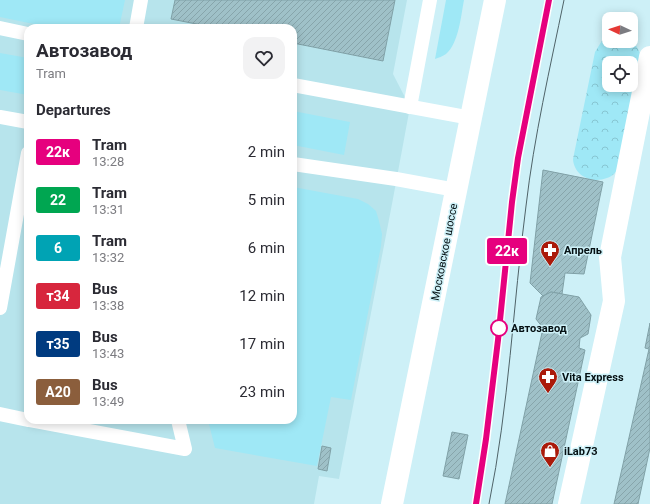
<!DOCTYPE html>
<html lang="en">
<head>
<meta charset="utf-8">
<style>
	:root { --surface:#fff; --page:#f2f2f3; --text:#2b2b33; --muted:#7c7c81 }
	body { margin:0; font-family:Roboto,sans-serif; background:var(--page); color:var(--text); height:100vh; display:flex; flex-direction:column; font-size:15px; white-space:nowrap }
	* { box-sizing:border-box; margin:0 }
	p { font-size:13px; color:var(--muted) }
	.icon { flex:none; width:22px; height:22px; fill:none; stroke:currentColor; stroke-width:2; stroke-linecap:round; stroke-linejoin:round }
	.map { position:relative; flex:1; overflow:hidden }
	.drawer { position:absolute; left:24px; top:24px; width:273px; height:400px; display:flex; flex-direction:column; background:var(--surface); border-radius:12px; box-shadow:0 2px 10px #0003 }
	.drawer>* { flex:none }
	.badge { padding:0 8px; border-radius:3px; font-size:14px; line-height:26px }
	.needle { width:26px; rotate:274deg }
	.tools { position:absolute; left:602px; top:12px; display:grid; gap:8px }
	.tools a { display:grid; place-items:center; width:36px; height:36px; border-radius:8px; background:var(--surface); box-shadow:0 2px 10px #0003; font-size:20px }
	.map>.badge { position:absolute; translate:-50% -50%; box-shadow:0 0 0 2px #fff }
	h2 { padding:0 12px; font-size:15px; line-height:36px }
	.round { display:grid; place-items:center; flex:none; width:42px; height:42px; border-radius:12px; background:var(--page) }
	.head { display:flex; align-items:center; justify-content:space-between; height:68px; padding:0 12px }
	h1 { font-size:19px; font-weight:700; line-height:30px }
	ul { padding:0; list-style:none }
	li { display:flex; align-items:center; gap:12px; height:48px; padding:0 12px }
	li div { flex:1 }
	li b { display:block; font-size:15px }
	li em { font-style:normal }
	li .badge { min-width:44px; font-weight:700; text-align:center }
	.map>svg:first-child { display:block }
	.built { fill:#b7e4ec; fill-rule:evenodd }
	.green { fill:#9fe8f6 }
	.forest { fill:url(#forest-crowns); fill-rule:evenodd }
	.building { fill:url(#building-hatch); stroke:#80a1a7 }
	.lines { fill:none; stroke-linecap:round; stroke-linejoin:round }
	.service { stroke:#fff; stroke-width:14 }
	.minor { stroke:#fff; stroke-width:22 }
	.primary { stroke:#fff; stroke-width:22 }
	.tram { stroke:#4f6368; stroke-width:1 }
	.line-casing { stroke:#fff; stroke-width:9 }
	.line { stroke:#e6007e; stroke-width:6 }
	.stop-dot { fill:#fff; stroke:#e6007e; stroke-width:2 }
	.labels { text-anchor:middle; stroke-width:3; stroke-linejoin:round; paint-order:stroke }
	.poi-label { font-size:11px; font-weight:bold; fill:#051013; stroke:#cdf0f7; text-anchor:start }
	.street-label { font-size:11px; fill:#051013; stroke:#cdf0f7 }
	.stop-label { font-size:11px; font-weight:bold; fill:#051013; stroke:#cdf0f7; text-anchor:start }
</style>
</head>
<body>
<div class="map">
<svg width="650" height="504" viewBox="0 0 650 504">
	<defs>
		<pattern id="forest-crowns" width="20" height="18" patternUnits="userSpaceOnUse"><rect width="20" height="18" fill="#9fe8f6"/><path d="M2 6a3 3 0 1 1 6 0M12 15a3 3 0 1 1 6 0" fill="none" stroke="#87c6d2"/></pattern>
		<pattern id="building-hatch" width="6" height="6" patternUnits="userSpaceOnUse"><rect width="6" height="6" fill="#9fc1c8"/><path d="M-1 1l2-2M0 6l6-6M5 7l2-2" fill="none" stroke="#87a5ab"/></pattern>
	</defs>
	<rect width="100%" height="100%" fill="#cdf0f7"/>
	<path class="built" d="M0,0H407L393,74L410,107L392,204L339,479L319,476L314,504H0ZM28,28H293V420H28Z"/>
	<g class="green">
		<polygon points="0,0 125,0 119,28 53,28 0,17"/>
		<path d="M446,0H464C461,15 459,43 446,54C443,56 438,58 435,59Z"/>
		<polygon points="0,53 28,58 28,95 0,90"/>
		<polygon points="293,111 350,122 344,155 293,145"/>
		<polygon points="293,187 358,199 368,204 376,211 379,221 382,234 381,246 351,400 331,397 317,466 215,448 208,420 293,420"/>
	</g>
	<path class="forest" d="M609,35V41H631C637,45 639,50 641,57L619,167C616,172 613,176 607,178C592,184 574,176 573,159L595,52L603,39ZM609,63H631V85H609Z"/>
	<g class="building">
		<polygon points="175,0 395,0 383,61 293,43 293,28 217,28 171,19"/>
		<polygon points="543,170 603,182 584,274 565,273 562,294 551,292 543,296 530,283"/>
		<polygon points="551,292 579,297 591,315 588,334 580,338 579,348 585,350 552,504 505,504 543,328 536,319 541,297"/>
		<polygon points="650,323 650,448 638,504 614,504 649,349 645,348"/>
		<polygon points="452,432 468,435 459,479 443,476"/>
		<polygon points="322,446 331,448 327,471 318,469"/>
	</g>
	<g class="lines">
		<g class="service">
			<polyline points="0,28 28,34"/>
			<polyline points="136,28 141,0"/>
			<polyline points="293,85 471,118"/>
			<polyline points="410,107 430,0"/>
			<polyline points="0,117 28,122"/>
			<polyline points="293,164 396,179 456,190"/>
			<polyline points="0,308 28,153"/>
			<polyline points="0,414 28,420"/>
			<polyline points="30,420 185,449 178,420"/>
		</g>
		<polyline class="minor" points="569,504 614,301 610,257 650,57"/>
		<polyline class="primary" points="392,504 495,0"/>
		<g class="tram">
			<polyline points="476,504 486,439 498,340 512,203 518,158 549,0"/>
			<path d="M489,504C509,406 513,305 526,206C534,137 550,68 564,0"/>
		</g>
	</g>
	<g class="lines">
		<defs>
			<polyline id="line" points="476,504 486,439 498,340 512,202 518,158 549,0"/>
		</defs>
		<use href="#line" class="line-casing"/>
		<use href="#line" class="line"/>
	</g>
	<defs>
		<symbol id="pharmacy-pin" viewBox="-11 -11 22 30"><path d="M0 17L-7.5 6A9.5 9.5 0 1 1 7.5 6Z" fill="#ab1a0a" stroke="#cdf0f7"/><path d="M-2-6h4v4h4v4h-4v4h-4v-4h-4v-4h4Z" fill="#fff"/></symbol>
		<symbol id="shop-pin" viewBox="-11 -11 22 30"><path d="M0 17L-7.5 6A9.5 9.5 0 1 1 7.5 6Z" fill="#ab1a0a" stroke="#cdf0f7"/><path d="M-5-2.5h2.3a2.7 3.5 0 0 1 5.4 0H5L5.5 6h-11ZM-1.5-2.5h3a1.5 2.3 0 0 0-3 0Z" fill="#fff"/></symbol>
	</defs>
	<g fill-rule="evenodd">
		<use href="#pharmacy-pin" x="539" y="239" width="22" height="30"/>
		<use href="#pharmacy-pin" x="537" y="366" width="22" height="30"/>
		<use href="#shop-pin" x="539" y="440" width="22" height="30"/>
	</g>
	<circle class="stop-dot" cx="499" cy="328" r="8"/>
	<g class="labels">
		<g class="poi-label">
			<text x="564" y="254">Апрель</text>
			<text x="562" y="381">Vita Express</text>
			<text x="564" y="455">iLab73</text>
		</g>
		<g class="street-label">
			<text transform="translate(444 252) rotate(-79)" y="4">Московское шоссе</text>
		</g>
		<g class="stop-label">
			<text x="511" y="332">Автозавод</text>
		</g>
	</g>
</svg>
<div class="tools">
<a><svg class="needle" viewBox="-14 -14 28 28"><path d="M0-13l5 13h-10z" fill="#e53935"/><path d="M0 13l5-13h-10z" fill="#7c7c81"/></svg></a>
<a><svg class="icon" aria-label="locate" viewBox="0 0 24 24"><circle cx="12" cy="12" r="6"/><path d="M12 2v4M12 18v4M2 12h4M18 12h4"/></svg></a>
</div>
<b class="badge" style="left:507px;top:251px;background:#e6007e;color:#fff">22к</b>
<section class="drawer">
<div class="head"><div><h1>Автозавод</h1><p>Tram</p></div><a class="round"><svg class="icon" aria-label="heart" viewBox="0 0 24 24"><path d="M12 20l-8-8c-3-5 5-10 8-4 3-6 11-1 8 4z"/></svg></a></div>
<h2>Departures</h2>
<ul>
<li><span class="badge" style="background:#e6007e;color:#fff">22к</span><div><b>Tram</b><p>13:28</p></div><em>2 min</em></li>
<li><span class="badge" style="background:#00a651;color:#fff">22</span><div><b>Tram</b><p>13:31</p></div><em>5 min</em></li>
<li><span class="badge" style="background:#00a3b4;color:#fff">6</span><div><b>Tram</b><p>13:32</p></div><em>6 min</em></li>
<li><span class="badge" style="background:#d7263d;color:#fff">т34</span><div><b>Bus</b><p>13:38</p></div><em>12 min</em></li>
<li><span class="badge" style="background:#003b80;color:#fff">т35</span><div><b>Bus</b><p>13:43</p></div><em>17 min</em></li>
<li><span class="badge" style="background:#8b5e3c;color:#fff">А20</span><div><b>Bus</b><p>13:49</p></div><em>23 min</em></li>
</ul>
</section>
</div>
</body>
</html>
